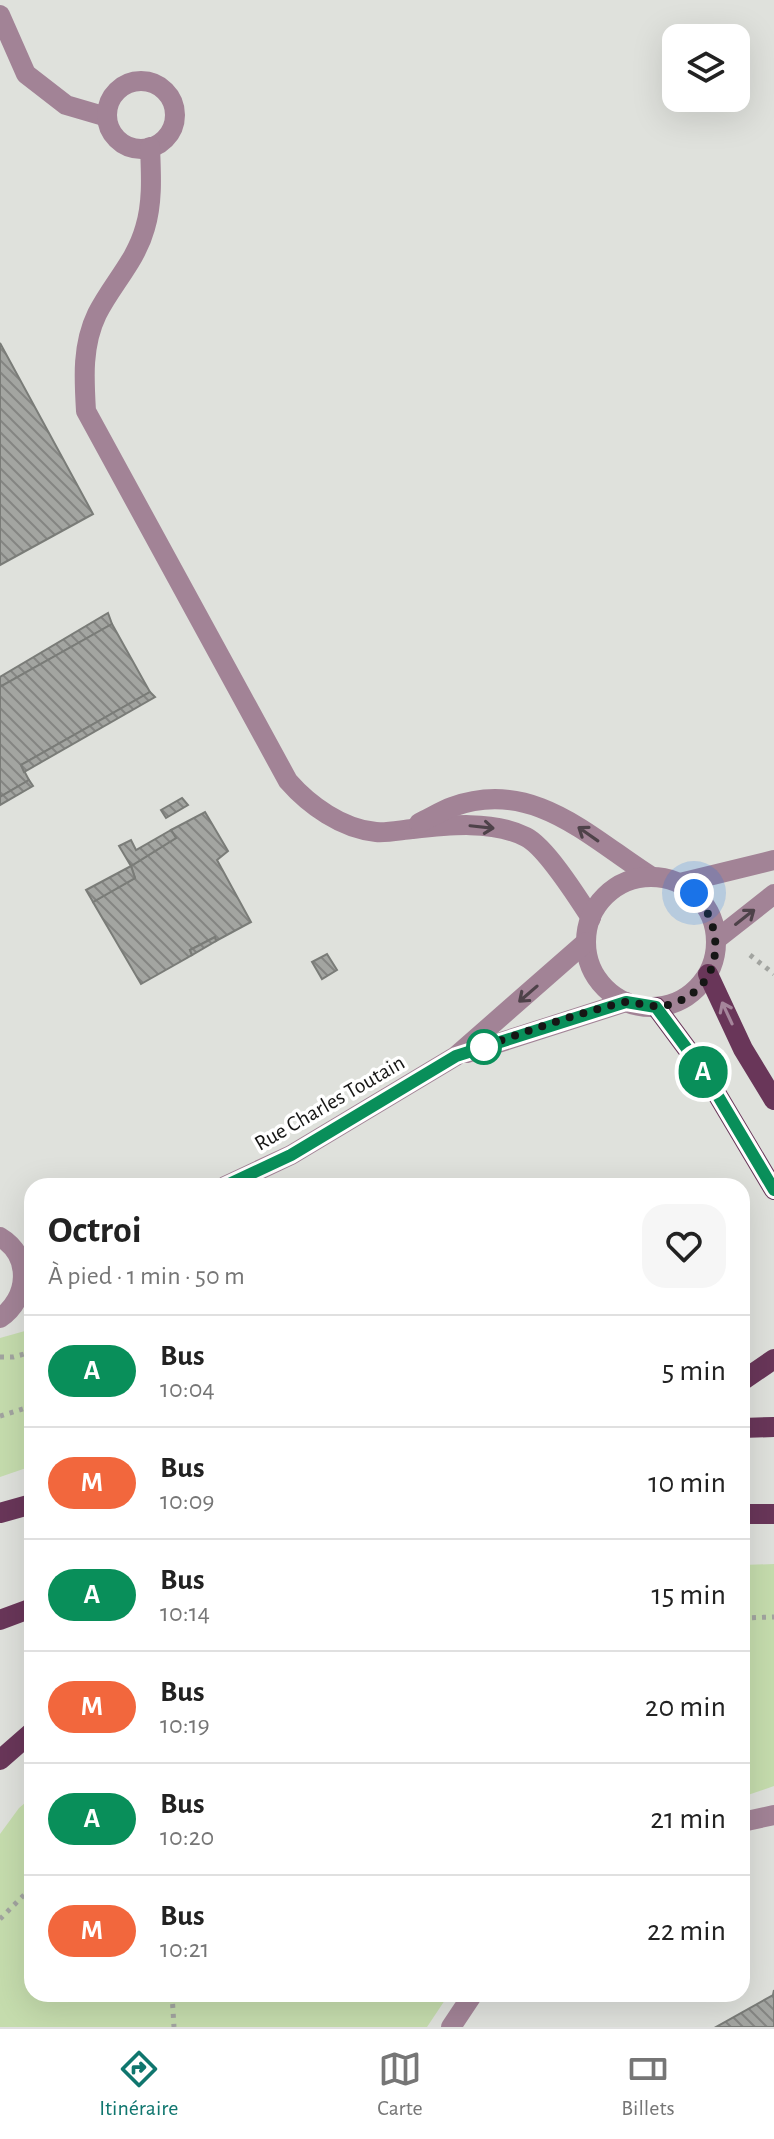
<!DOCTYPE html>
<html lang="fr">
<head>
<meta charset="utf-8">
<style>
	:root { --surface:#fff; --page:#f6f6f6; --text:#222; --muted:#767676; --line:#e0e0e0; --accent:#0f766e }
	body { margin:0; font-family:"Alegreya Sans",sans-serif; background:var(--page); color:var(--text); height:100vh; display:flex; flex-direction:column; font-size:30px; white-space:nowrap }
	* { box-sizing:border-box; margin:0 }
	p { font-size:26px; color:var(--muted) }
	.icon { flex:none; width:44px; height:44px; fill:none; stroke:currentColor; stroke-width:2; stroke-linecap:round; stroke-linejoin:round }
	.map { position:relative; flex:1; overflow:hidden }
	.drawer { position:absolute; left:24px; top:1178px; width:726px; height:824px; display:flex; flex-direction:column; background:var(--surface); border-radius:24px; box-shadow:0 8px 32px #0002 }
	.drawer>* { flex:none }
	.badge { padding:0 16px; border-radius:26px; font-size:28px; line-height:52px }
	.controls { position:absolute; left:662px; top:24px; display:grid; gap:16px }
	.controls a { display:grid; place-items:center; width:88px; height:88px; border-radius:16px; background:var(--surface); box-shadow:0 8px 32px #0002; font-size:40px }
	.you { position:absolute; width:40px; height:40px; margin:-20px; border:6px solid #fff; border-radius:50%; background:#1a73e8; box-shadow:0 0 0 12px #1a73e833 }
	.map>.badge { position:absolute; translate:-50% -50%; box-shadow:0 0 0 4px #fff }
	.round { display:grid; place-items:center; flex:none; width:84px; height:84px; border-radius:24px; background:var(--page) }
	.head { display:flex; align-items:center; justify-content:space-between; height:136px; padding:0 24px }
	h1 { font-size:38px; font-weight:600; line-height:60px }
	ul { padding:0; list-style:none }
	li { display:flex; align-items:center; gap:24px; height:112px; padding:0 24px; border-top:2px solid var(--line) }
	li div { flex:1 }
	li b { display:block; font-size:30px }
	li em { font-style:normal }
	li .badge { min-width:88px; font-weight:700; text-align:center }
	.dock { display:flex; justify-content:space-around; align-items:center; height:112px; border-top:2px solid var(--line); background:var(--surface); font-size:22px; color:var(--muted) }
	.dock a { display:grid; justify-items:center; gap:4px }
	.dock .on { color:var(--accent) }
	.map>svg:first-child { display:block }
	.green { fill:#c5dcad }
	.building { fill:url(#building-back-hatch); stroke:#7a7c78; stroke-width:2 }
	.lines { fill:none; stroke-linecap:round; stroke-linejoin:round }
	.path { stroke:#a2a4a0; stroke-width:5; stroke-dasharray:4 6; stroke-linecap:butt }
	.service { stroke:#a28396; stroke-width:20 }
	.minor { stroke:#a28396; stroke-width:20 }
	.tertiary { stroke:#a28396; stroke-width:20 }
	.primary { stroke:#693659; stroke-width:20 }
	.oneway { stroke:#4e4249 }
	.oneway2 { stroke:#a5869b }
	.line-casing { stroke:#fff; stroke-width:18 }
	.line { stroke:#098f5a; stroke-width:12 }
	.walk { stroke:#161615; stroke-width:8; stroke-dasharray:0 14.4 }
	.stop-dot { fill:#fff; stroke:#098f5a; stroke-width:4 }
	.labels { text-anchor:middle; stroke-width:7; stroke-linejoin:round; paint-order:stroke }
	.street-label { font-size:22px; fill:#161615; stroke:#fff }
</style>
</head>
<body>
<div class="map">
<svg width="774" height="2027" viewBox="0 0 774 2027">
	<defs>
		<pattern id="building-back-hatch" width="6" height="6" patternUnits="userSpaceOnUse" patternTransform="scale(2)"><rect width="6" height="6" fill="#a3a5a1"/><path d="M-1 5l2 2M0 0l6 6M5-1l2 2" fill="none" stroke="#848582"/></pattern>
	</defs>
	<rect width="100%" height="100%" fill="#dfe1dc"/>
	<g class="green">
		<polygon points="32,1329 32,1466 0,1477 0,1338"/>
		<polygon points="774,1564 774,1786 742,1797 742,1565"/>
		<polygon points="32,1797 32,1994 449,1994 427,2027 0,2027 0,1834 19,1808"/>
	</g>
	<g class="building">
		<polygon points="0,343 93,514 0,565"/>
		<polygon points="108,613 112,624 0,687 0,677"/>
		<polygon points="112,624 150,692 21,765 29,780 0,797 0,687"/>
		<polygon points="150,692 155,697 24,772 21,765"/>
		<polygon points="29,780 33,786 0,805 0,797"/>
		<polygon points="182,798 188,805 166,818 161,810"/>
		<polygon points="205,812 228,851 217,860 251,922 216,941 215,937 190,950 192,955 141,984 93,902 135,878 131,866 176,838 171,830"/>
		<polygon points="171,830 176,838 131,866 119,846 131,840 136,850"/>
		<polygon points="131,866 135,878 93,902 86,890"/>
		<polygon points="215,937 216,941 192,955 190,950"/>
		<polygon points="327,954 337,970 322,979 312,962"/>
		<polygon points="774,1990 774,2027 716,2027 773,1995"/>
	</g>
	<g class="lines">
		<g class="path">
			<polyline points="750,955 774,974"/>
			<polyline points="0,1357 13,1357 32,1352"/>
			<polyline points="0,1416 32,1406"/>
			<polyline points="742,1618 774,1617"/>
			<polyline points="0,1919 32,1887"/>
			<polyline points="172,1994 174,2027"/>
		</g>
		<polyline class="service" points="0,15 26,74 66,105 107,117"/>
		<g class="minor">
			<circle cx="141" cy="115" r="34"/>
			<path d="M150,147C151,173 153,202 145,228C136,261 112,284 97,314C82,345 84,378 86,411L288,781C309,805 342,829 376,832C387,833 401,830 412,829C448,825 492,820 526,837C546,847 578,898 591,918"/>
			<path d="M419,823C430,818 441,811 452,807C533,777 590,838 652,877"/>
			<polyline points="742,1822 774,1815"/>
			<polyline points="451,2027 473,1994"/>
		</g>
		<g class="tertiary">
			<circle cx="651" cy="942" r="65"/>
			<polyline points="680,883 774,860"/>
			<polyline points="717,939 774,894"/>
			<polyline points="467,1053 626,1002"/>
			<polyline points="225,1186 291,1155 456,1056 586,942"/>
			<path d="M0,1237C32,1256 29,1298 0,1318"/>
		</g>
		<g class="primary">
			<polyline points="708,974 743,1049 774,1100"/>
			<polyline points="656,1007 702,1069 774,1190"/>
			<polyline points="742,1381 774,1359"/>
			<polyline points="742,1428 774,1427"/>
			<polyline points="0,1513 32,1504"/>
			<polyline points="742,1514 774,1514"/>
			<polyline points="0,1620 32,1608"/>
			<polyline points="0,1760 32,1732"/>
		</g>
	</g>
	<defs><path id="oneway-shaft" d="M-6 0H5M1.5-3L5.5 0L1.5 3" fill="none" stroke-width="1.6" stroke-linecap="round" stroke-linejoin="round" transform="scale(2)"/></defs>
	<g class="oneway">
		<use href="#oneway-shaft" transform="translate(482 827) rotate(6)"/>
		<use href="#oneway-shaft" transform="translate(588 834) rotate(-145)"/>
		<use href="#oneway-shaft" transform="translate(745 917) rotate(-38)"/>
		<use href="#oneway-shaft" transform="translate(528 994) rotate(139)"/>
	</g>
	<use class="oneway2" href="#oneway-shaft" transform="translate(727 1013) rotate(-115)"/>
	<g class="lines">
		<defs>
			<polyline id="line" points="225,1186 291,1155 456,1056 626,1002 656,1007 702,1069 774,1190"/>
		</defs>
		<use href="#line" class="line-casing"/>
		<use href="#line" class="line"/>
		<path class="walk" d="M484,1047L479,1048C520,1034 560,1019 602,1008C609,1007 618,1002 626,1002C640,1002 652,1009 668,1005C723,990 728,931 694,893"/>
	</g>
	<circle class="stop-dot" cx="484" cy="1047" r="16"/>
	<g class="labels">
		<g class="street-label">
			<text transform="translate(329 1102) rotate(-30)" y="8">Rue Charles Toutain</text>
		</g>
	</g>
</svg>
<div class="controls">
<a><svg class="icon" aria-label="layers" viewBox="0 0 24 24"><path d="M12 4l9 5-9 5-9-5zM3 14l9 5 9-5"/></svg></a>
</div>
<div class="you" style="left:694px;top:893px"></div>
<b class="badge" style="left:703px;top:1072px;background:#098f5a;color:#fff">A</b>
<section class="drawer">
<div class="head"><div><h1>Octroi</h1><p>À pied · 1 min · 50 m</p></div><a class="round"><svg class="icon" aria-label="heart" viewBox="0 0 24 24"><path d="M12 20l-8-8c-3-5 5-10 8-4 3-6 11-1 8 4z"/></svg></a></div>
<ul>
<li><span class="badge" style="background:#098f5a;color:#fff">A</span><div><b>Bus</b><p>10:04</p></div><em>5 min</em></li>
<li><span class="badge" style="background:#f2673d;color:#fff">M</span><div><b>Bus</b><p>10:09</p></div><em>10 min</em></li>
<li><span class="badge" style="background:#098f5a;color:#fff">A</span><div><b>Bus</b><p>10:14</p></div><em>15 min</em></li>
<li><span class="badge" style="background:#f2673d;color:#fff">M</span><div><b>Bus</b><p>10:19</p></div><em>20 min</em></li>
<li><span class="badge" style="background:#098f5a;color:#fff">A</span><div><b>Bus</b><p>10:20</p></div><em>21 min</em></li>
<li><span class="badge" style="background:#f2673d;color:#fff">M</span><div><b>Bus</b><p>10:21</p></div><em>22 min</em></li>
</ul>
</section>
</div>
<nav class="dock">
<a class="on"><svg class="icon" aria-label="directions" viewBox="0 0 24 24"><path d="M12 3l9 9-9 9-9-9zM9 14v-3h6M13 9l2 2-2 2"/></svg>Itinéraire</a>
<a><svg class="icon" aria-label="map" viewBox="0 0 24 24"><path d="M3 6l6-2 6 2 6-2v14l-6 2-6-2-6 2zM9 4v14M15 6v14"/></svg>Carte</a>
<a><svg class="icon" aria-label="tickets" viewBox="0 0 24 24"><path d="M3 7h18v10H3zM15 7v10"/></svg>Billets</a>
</nav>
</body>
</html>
